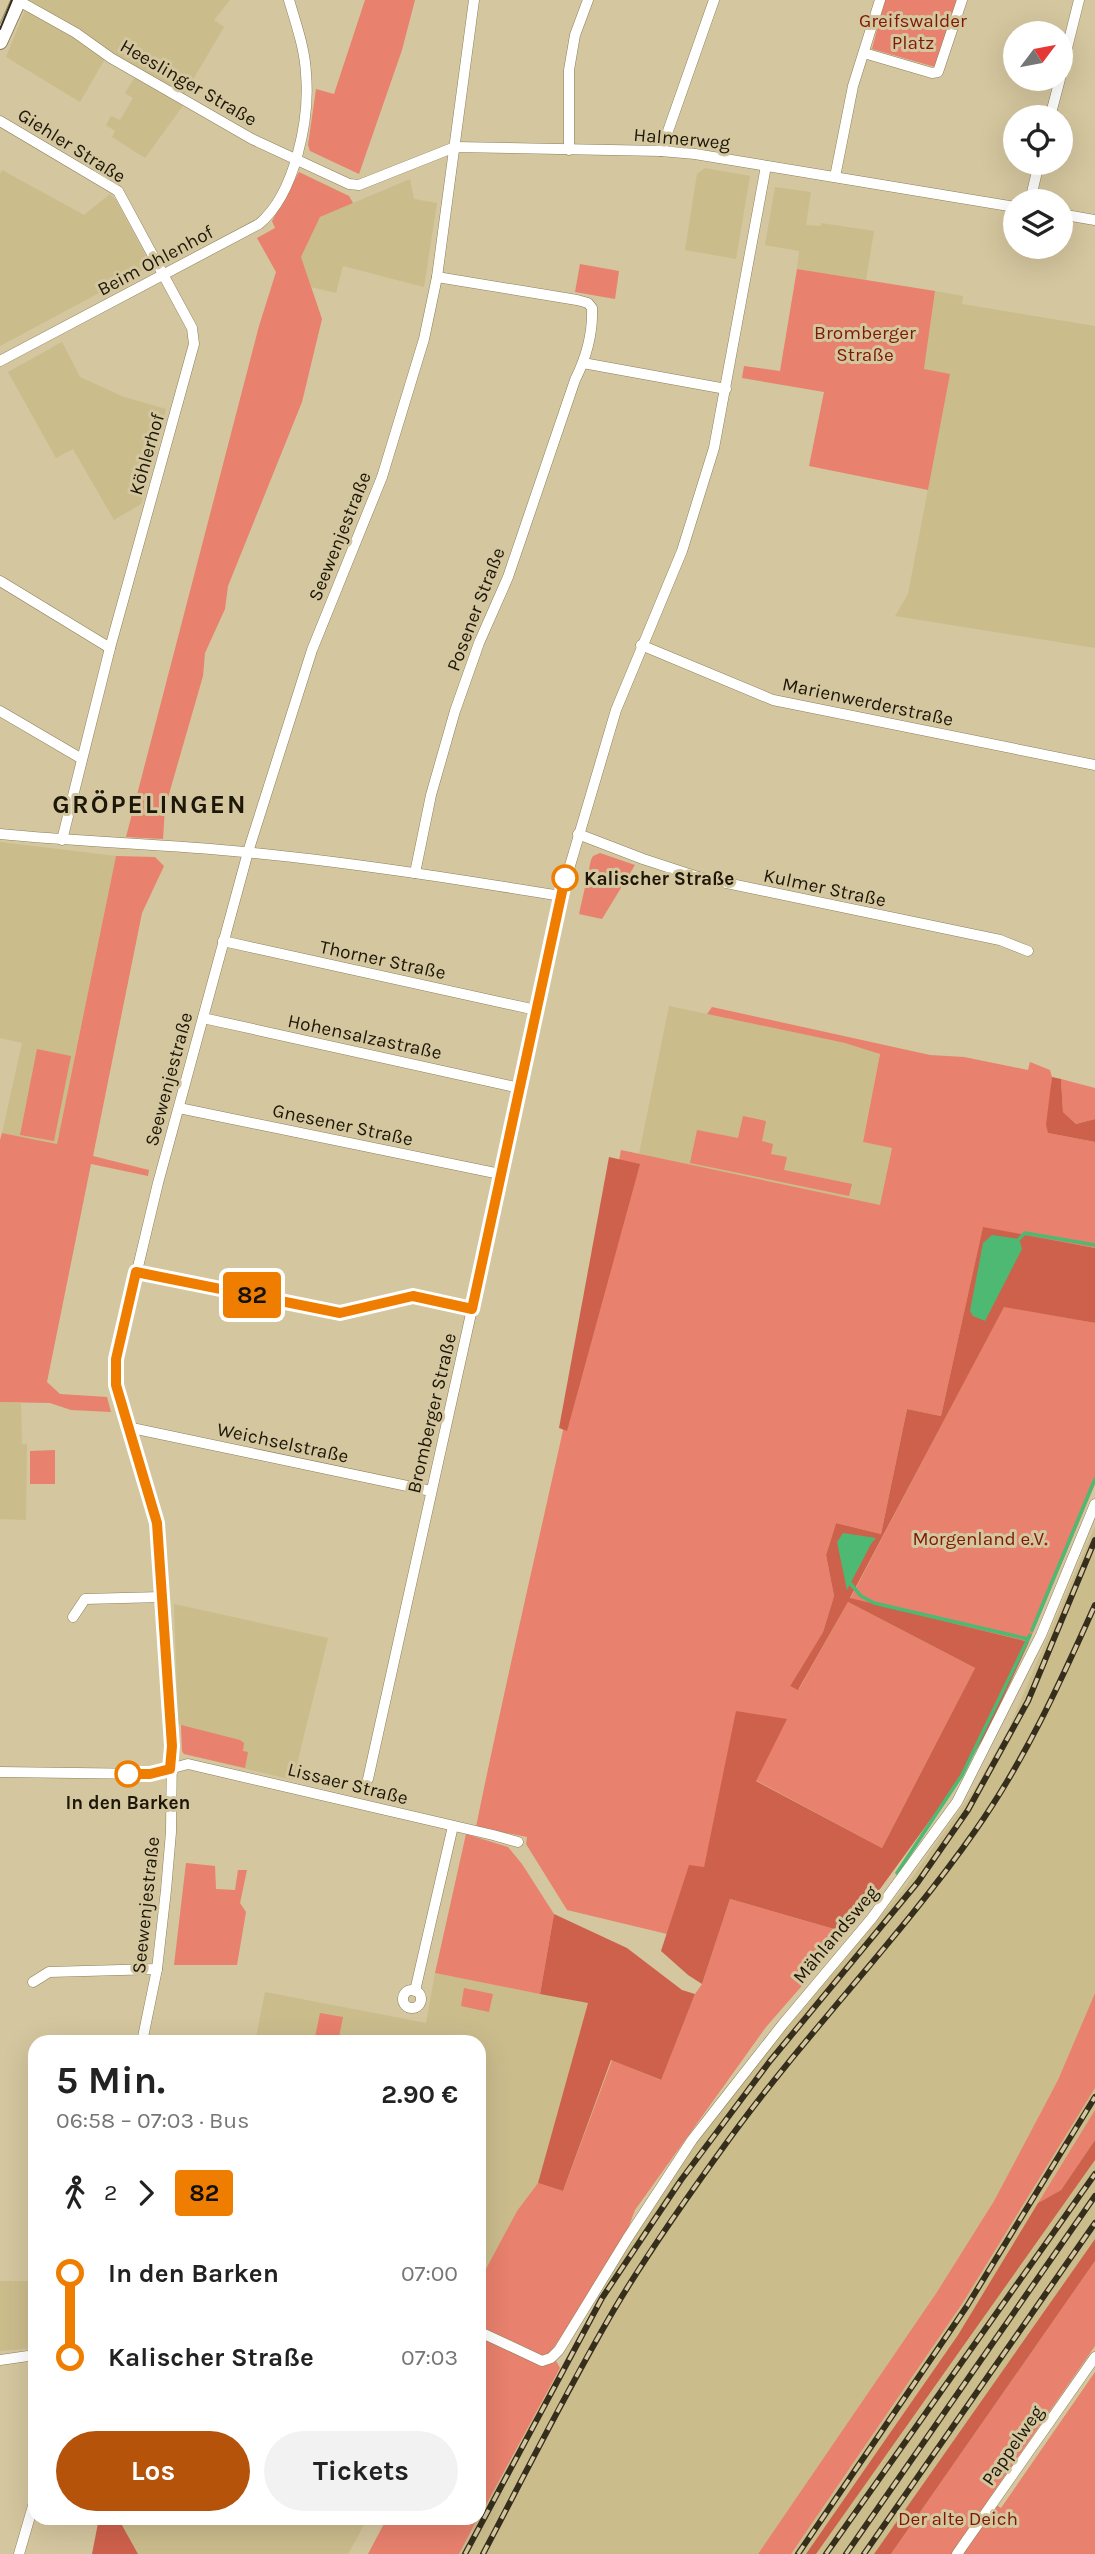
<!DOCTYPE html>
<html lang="de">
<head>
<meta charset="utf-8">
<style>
	:root { --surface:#fff; --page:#f2f2f2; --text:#222; --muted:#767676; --accent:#b45309 }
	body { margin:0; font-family:Karla,sans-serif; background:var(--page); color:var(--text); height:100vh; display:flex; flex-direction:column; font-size:26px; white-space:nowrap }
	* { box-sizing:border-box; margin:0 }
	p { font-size:23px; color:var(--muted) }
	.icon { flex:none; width:38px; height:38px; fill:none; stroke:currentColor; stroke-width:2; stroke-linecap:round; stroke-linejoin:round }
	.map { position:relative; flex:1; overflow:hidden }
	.sheet { position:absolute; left:28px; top:2035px; width:458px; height:490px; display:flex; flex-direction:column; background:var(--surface); border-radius:21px; box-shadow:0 7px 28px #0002 }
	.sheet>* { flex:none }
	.badge { padding:0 14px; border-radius:5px; font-size:24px; line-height:46px }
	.needle { width:46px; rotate:58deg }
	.tools { position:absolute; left:1003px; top:21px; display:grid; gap:14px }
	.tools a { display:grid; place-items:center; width:70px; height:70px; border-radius:50%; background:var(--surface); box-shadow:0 7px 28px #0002; font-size:35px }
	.map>.badge { position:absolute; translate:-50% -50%; box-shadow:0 0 0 4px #fff }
	.legs { display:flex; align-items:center; gap:10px; height:77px; padding:0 28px; font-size:23px }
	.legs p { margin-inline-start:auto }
	.headline { display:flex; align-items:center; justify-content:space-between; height:119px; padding:0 28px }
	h1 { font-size:38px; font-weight:700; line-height:52px }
	.button { display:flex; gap:14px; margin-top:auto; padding:14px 28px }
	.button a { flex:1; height:80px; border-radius:42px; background:var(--accent); color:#fff; font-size:28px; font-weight:700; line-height:80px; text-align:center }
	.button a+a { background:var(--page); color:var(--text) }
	ul { padding:0 28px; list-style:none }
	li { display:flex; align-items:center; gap:24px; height:84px; font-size:26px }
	li i { display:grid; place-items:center; width:10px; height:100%; margin:0 9px; background:currentColor }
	li i::after { content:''; width:18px; height:18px; margin:-9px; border:5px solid; border-radius:50%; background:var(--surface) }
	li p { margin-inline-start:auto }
	li:first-child i { background:linear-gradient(#0000 50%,currentColor 0) }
	li:last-child i { background:linear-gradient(currentColor 50%,#0000 0) }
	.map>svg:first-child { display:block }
	.built { fill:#cbbc8c }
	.green { fill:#e8816d }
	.forest { fill:#ce614c }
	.water { fill:#4db972 }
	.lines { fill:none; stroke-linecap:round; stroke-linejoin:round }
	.stream { stroke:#4db972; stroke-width:3.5 }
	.minor-casing { stroke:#8c805a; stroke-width:11 }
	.secondary-casing { stroke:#8c805a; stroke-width:16 }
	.minor { stroke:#fff; stroke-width:10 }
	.secondary { stroke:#fff; stroke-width:14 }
	.tram { stroke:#352e1c; stroke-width:2 }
	.rail-casing { stroke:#352e1c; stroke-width:6 }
	.rail { stroke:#d4c69e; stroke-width:3.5; stroke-dasharray:10; stroke-linecap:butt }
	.line-1-casing { stroke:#fff; stroke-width:16 }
	.line-1 { stroke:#ef7d00; stroke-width:10 }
	.stop-1-dot { fill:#fff; stroke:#ef7d00; stroke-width:3.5 }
	.labels { text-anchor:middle; stroke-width:6; stroke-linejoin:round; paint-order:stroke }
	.park-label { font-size:19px; fill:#7e1907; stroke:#d4c69e }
	.street-label { font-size:19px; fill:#1c1708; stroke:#d4c69e }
	.stop-label { font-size:19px; font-weight:bold; fill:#1c1708; stroke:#d4c69e; text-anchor:start }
	.district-label { font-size:26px; font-weight:bold; letter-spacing:2px; fill:#1c1708; stroke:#d4c69e }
</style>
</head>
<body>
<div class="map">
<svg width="1095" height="2554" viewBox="0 0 1095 2554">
	<rect width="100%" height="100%" fill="#d4c69e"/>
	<g class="built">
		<polygon points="29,0 230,0 214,20 224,27 181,100 106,57 80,102 6,57"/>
		<polygon points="135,77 184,104 145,158 112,137 115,131 106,125 111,116 120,120 133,98 125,93"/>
		<polygon points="705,168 750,176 736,259 685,250 697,174"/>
		<polygon points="2,170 84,215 110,194 116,200 149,262 144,269 0,346 0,174"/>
		<polygon points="410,179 414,199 437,203 424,287 343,266 336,293 311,287 301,257 320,217"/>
		<polygon points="775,187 811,192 806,225 821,226 821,223 874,231 866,280 797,269 799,251 765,245"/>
		<polygon points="935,291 963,296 962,304 1095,326 1095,648 895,616 908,594 950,374 924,370"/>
		<polygon points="62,342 80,377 124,397 166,409 141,504 114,520 73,449 56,458 8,372"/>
		<polygon points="0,842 116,856 57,1144 2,1133 22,1043 0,1038"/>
		<polygon points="669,1006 845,1043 880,1053 863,1142 892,1148 880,1206 639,1154"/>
		<polygon points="0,1402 21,1403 22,1444 27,1444 26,1520 0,1519"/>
		<polygon points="1095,1526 1095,1993 1058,2080 994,2201 937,2292 758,2554 459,2554 643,2217 717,2111 907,1885 976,1787 1009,1728"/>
		<polygon points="174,1604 328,1638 293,1780 184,1754 182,1751 181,1725 178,1724"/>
		<polygon points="435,1973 588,2003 538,2183 517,2211 480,2280 480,2042 255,2042 265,1992 426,2023"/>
		<polygon points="1095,2088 1095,2110 1039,2202 1061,2190 1095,2140 1095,2239 874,2554 791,2554 962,2304"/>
		<polygon points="0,2281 35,2281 35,2348 0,2351"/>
		<polygon points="118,2518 368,2518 348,2554 138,2554"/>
	</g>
	<g class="green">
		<polygon points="365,0 415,0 402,50 359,174 310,151 308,145 316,89 334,94"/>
		<polygon points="885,0 959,0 935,67 872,49"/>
		<polygon points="299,172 349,196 353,203 320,217 301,257 322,319 302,402 228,586 225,609 205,653 203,676 165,808 163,839 126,837 259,326 276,272 257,238 275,228 272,221"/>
		<polygon points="580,264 619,271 615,299 575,292"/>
		<polygon points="797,269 935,291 924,369 950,374 928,490 809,466 824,392 742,378 744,366 780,371"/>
		<polygon points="600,853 635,865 602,919 579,914 591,860 593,856"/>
		<polygon points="116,856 155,857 164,866 142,913 93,1156 149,1170 148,1176 91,1164 47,1382 60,1394 107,1397 111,1412 71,1410 50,1403 0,1402 0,1140 2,1133 57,1144"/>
		<path d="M712,1007L930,1055L964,1057L1028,1070L1030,1062L1050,1070L1052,1077L1048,1133L1095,1142V1248L983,1228L941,1416L907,1409L881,1534L836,1523L826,1555L834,1596L823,1632L790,1686L799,1689L848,1602L975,1668L882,1848L755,1780L737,1711L704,1868L689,1866L667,1934L567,1910L526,1844L527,1837L476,1827C522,1601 579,1377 621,1150L880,1205L892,1148L863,1142L880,1054L845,1043L707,1014Z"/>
		<polygon points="37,1049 71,1056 54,1141 20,1135"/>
		<polygon points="1061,1079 1095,1088 1095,1119 1076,1124 1063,1112"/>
		<polygon points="743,1116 766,1121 762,1141 773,1144 771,1154 787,1157 784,1170 852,1184 849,1196 690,1163 697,1130 738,1138"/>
		<polygon points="1004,1306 1095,1323 1095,1484 1029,1642 850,1599"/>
		<polygon points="55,1450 55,1484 30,1484 30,1451"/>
		<polygon points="181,1725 240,1740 244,1743 243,1751 248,1752 245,1768 184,1754 182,1751"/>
		<polygon points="466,1834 508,1847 522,1864 554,1914 540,1994 435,1973"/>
		<polygon points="186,1863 215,1866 216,1889 235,1890 238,1870 247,1870 240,1903 246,1912 237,1965 174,1965"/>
		<polygon points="730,1899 848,1933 766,2027 635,2210 625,2236 551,2352 560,2368 480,2516 480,2343 484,2327 480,2325 480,2280 517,2211 538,2183 563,2191 612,2060 660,2080 695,1994 702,1984"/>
		<polygon points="464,1988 493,1994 489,2012 461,2006"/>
		<polygon points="1095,1993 1095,2088 962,2304 791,2554 758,2554 937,2292 994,2201 1058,2080"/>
		<polygon points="320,2013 343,2017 338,2042 314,2042"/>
		<polygon points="1095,2110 1095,2140 1061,2190 1038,2203"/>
		<polygon points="1095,2261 1095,2346 988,2500 1001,2508 1095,2372 1095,2554 891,2554"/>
		<polygon points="387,2518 478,2518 459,2554 368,2554"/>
	</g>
	<g class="forest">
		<polygon points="1052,1077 1061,1079 1063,1112 1076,1124 1095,1119 1095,1142 1048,1133 1046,1125"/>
		<polygon points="609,1157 640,1164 567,1431 559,1428"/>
		<polygon points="983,1227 1095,1248 1095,1323 1004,1307 850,1598 1029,1642 988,1731 947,1797 848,1933 730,1899 702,1984 688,1975 661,1951 689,1865 704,1867 736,1711 787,1719 756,1781 882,1848 975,1668 848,1602 798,1690 790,1686 823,1632 834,1596 826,1555 836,1523 881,1534 907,1409 941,1416"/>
		<polygon points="554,1914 627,1948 682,1990 695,1994 661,2080 611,2060 563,2191 538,2183 588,2003 540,1994"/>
		<polygon points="1095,2140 1095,2160 816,2554 806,2554 958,2335 1038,2203 1061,2190"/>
		<polygon points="1095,2239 1095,2261 891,2554 874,2554"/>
		<polygon points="99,2518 118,2518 138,2554 92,2554"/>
	</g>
	<g class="water">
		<polygon points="992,1235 1019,1239 1022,1249 985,1321 973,1316 970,1311 983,1243"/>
		<polygon points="843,1533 876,1538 871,1544 847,1590 837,1542"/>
	</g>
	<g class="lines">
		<g class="stream">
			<polyline points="1019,1239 1025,1233 1095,1245"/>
			<polyline points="850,1583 861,1596 874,1603 1028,1639"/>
			<polyline points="1032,1630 1095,1479"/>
			<polyline points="897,1873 962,1775 1030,1635"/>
		</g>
		<defs>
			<g id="minor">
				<polyline points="17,0 76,33 111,58 252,139 349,184 359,185 455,147 661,151 695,154 1015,207"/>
				<polyline points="864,53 932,73 938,72 962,0"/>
				<polyline points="1060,76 1079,0"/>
				<polyline points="1050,117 1060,79"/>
				<polyline points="0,121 118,191 192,328 194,344 110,648 62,840"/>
				<polyline points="569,150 569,70 575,35 588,0"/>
				<polyline points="661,151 714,0"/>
				<polyline points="835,177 853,86 880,0"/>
				<polyline points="1030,201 1039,163"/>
				<polyline points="1060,214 1095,220"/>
				<path d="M0,361L259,224C295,194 310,119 306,74C305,49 296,24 289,0"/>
				<polyline points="583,363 726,389"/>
				<polyline points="0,581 110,648"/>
				<polyline points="641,645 773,700 1095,765"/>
				<polyline points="0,711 82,759"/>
				<path d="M0,834C81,842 163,844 244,852C350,862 456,879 561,896"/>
				<polyline points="578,834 643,859 698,877 1000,940 1028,951"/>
				<path d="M415,873L431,795L455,711L479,643L508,577L575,380C586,358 593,333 592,308L588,303L577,300L437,277"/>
				<polyline points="223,941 536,1010"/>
				<polyline points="203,1018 520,1088"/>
				<polyline points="179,1108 500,1174"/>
				<polyline points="136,1272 340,1313 413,1296 428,1298 472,1309"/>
				<polyline points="127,1427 431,1491"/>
				<polyline points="73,1617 85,1599 162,1597"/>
				<polyline points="0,1772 150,1774 188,1764 493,1835 518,1842"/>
				<polyline points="368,1779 472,1309 561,896 616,710 682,551 714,448 766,166"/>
				<polyline points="33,1982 49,1972 157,1969"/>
				<circle cx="412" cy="1999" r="9"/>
				<polyline points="415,1991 453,1826"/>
				<polyline points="142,2042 157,1969 166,1890 171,1832 172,1747 157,1523 121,1407 116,1385 116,1359 158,1183 248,852 312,650 382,477 424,339 437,277 474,0"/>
				<polyline points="480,2332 542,2361 551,2358 559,2350 627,2239 692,2140 783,2024 872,1918 957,1802 1041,1635 1095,1504"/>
				<polyline points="0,2360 35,2355"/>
				<polyline points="19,2554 35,2499"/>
				<polyline points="957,2554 1095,2357"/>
			</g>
			<polyline id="secondary" points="0,42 19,0"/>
		</defs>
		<use href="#minor" class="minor-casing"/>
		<use href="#secondary" class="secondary-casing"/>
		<use href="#minor" class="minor"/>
		<use href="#secondary" class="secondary"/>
		<polyline class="tram" points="0,29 12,0"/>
		<defs>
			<g id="rail">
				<polyline points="465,2554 602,2298 681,2180 770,2061 918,1882 968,1810 1028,1701 1095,1540"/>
				<path d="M483,2554C526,2472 568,2388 615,2308C650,2249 690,2193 730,2138C807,2032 900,1938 975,1831C1025,1760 1060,1683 1095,1605"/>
				<polyline points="798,2554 967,2306 1095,2097"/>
				<polyline points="826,2554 1095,2174"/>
				<polyline points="846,2554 1095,2196"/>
				<polyline points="864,2554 1095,2223"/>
			</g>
		</defs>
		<use href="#rail" class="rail-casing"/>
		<use href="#rail" class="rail"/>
	</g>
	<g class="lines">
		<defs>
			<polyline id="line-1" points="128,1774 150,1774 170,1769 172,1746 157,1523 116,1385 116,1359 136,1272 340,1313 413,1296 472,1309 565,878"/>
		</defs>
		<use href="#line-1" class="line-1-casing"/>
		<use href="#line-1" class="line-1"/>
	</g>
	<g class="stop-1-dot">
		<circle cx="565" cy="878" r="12"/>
		<circle cx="128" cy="1774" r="12"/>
	</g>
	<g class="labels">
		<g class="park-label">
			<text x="913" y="27">Greifswalder<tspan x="913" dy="22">Platz</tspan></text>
			<text x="865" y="339">Bromberger<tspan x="865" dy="22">Straße</tspan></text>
			<text x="980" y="1545">Morgenland e.V.</text>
			<text x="958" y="2525">Der alte Deich</text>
		</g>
		<g class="street-label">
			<text transform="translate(189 82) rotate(30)" y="7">Heeslinger Straße</text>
			<text transform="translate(682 138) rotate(5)" y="7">Halmerweg</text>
			<text transform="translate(72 145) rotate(32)" y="7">Giehler Straße</text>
			<text transform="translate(155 260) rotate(-28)" y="7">Beim Ohlenhof</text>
			<text transform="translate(146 454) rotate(-74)" y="7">Köhlerhof</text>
			<text transform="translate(339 536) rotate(-68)" y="7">Seewenjestraße</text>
			<text transform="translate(475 609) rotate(-69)" y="7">Posener Straße</text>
			<text transform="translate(868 701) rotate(12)" y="7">Marienwerderstraße</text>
			<text transform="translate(825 887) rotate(12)" y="7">Kulmer Straße</text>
			<text transform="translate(383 959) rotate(12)" y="7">Thorner Straße</text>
			<text transform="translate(365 1036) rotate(12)" y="7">Hohensalzastraße</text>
			<text transform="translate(168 1079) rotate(-75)" y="7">Seewenjestraße</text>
			<text transform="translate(343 1124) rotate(12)" y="7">Gnesener Straße</text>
			<text transform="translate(431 1413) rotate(-77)" y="7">Bromberger Straße</text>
			<text transform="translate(283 1442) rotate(12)" y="7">Weichselstraße</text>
			<text transform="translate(348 1783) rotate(14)" y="7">Lissaer Straße</text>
			<text transform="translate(145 1905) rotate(-84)" y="7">Seewenjestraße</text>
			<text transform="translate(835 1934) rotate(-50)" y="7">Mählandsweg</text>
			<text transform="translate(1012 2445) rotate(-55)" y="7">Pappelweg</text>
		</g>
		<g class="stop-label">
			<text x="584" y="885">Kalischer Straße</text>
			<text x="128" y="1809" text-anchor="middle">In den Barken</text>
		</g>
		<g class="district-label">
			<text x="150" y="813">GRÖPELINGEN</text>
		</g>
	</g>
</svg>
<div class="tools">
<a><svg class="needle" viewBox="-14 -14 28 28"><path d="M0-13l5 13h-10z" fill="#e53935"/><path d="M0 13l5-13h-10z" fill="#767676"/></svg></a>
<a><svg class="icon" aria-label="locate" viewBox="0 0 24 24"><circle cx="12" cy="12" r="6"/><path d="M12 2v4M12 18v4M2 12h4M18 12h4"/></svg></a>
<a><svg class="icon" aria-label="layers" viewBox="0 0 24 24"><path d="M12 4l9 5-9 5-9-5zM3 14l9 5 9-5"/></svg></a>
</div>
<b class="badge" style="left:252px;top:1295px;background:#ef7d00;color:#111">82</b>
<section class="sheet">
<div class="headline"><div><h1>5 Min.</h1><p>06:58 – 07:03 · Bus</p></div><b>2.90 €</b></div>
<div class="legs"><svg class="icon" aria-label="walk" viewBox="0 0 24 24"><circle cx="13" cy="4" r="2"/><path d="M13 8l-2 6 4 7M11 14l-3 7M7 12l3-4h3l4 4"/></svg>2<svg class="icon" aria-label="forward" viewBox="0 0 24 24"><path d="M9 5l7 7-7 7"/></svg><b class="badge" style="background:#ef7d00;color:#111">82</b></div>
<ul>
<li><i style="color:#ef7d00"></i><b>In den Barken</b><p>07:00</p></li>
<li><i style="color:#ef7d00"></i><b>Kalischer Straße</b><p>07:03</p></li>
</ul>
<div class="button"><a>Los</a><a>Tickets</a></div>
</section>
</div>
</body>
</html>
